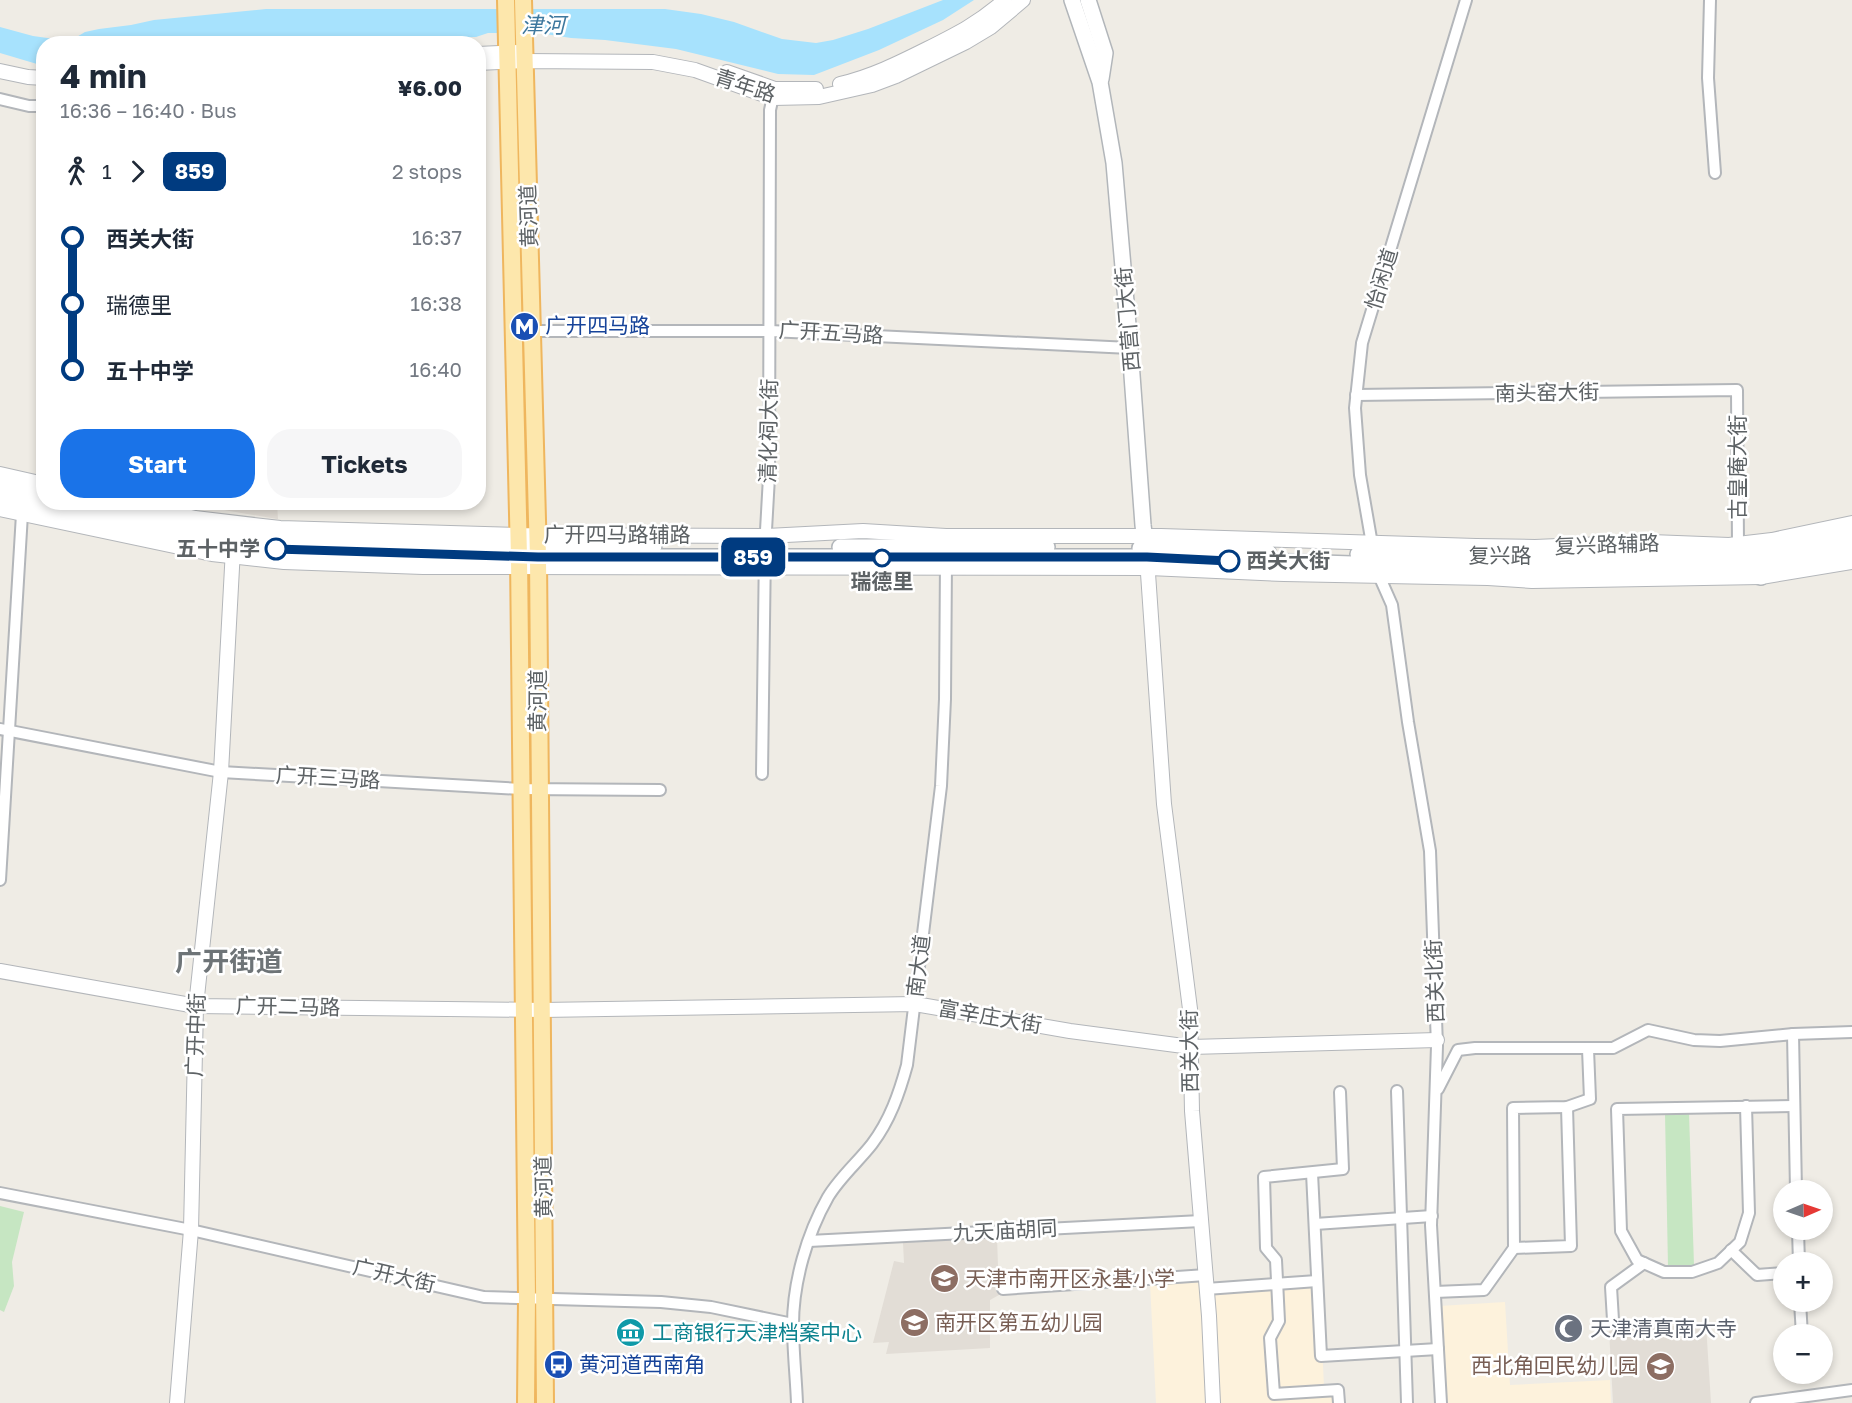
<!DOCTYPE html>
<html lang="en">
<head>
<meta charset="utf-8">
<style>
	:root { --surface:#fff; --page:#f6f6f7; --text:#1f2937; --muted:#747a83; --accent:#1a73e8 }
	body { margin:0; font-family:"Golos Text","Noto Sans SC",sans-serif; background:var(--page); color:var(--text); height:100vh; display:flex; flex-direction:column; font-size:22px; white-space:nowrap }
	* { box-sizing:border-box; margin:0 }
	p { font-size:20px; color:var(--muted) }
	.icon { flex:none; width:33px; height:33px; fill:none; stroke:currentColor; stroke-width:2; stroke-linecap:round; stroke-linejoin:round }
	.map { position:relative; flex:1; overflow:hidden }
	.details { position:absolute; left:36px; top:36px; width:450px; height:474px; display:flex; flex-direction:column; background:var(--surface); border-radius:24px; box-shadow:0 3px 9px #0003 }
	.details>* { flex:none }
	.badge { padding:0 12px; border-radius:9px; font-size:21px; line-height:39px }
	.needle { width:39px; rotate:88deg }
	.tools { position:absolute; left:1773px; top:1180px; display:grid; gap:12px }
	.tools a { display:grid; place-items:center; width:60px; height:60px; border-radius:50%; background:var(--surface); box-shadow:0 3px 9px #0003; font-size:30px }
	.map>.badge { position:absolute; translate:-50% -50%; box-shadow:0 0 0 3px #fff }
	.legs { display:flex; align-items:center; gap:9px; height:66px; padding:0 24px; font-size:20px }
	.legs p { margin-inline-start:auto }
	.overview { display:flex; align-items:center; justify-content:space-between; height:102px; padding:0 24px }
	h1 { font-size:33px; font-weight:700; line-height:45px }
	.action { display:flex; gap:12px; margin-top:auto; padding:12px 24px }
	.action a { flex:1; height:69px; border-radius:24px; background:var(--accent); color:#fff; font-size:24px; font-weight:700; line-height:69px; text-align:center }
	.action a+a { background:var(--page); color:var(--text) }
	ul { padding:0 24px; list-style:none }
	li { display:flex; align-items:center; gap:21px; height:66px; font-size:22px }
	li i { display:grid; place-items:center; width:9px; height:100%; margin:0 8px; background:currentColor }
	li i::after { content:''; width:15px; height:15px; margin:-8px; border:4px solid; border-radius:50%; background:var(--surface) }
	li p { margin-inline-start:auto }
	li:first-child i { background:linear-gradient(#0000 50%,currentColor 0) }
	li:last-child i { background:linear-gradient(currentColor 50%,#0000 0) }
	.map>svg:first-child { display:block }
	.commercial { fill:#fdf2dc }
	.education { fill:#e2ddd6 }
	.green { fill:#c6e6c2 }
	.water { fill:#a7e2fd }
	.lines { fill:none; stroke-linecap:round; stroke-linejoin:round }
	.minor-casing { stroke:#b3b6ba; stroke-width:14 }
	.tertiary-casing { stroke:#b3b6ba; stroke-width:16 }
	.secondary-casing { stroke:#b2b6ba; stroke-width:18 }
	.primary-casing { stroke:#efb65e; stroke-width:20 }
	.minor { stroke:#fff; stroke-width:10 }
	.tertiary { stroke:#fff; stroke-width:14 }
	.secondary { stroke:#fff; stroke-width:15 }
	.primary { stroke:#fde7ac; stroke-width:16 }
	.line-1-casing { stroke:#fff; stroke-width:14 }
	.line-1 { stroke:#003b80; stroke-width:9 }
	.stop-1-dot { fill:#fff; stroke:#003b80; stroke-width:3 }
	.labels { text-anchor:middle; stroke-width:5; stroke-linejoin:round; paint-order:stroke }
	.street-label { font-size:21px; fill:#5d6265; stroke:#fff }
	.transit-label { font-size:21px; fill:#164399; stroke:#fff; text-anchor:start }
	.stop-label { font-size:21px; font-weight:bold; fill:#5d6265; stroke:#fff; text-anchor:end }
	.education-label { font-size:21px; fill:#785e54; stroke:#fff; text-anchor:start }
	.worship-label { font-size:21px; fill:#5b616d; stroke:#fff; text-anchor:start }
	.culture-label { font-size:21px; fill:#0d838f; stroke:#fff; text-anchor:start }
	.water-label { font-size:22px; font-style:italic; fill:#3e789e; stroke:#fff }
	.district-label { font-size:27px; font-weight:bold; fill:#6e7477; stroke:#fff }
</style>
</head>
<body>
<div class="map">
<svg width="1852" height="1403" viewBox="0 0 1852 1403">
	<rect width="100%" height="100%" fill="#efece5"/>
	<g class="commercial">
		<polygon points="1201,1280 1222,1291 1319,1285 1324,1386 1339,1386 1340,1403 1156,1403 1150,1283"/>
		<polygon points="1505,1302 1510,1385 1610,1380 1611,1403 1445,1403 1439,1306"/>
	</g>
	<g class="education">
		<polygon points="183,503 277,503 278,519 277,519"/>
		<polygon points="985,1234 985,1238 997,1237 999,1295 990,1300 990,1348 886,1354 889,1342 873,1343 894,1261 904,1263 903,1243"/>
		<polygon points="1706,1324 1711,1403 1613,1403 1609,1330"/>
	</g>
	<g class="green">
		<polygon points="1689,1113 1694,1265 1668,1267 1665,1114"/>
		<polygon points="0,1206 24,1212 12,1262 14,1286 4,1312 0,1310"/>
	</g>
	<polygon class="water" points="943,0 974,0 943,20 879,50 814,75 778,74 676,49 605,40 571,38 539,33 488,33 476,37 357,40 288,44 44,44 43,65 37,64 0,53 0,27 33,36 62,40 75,38 85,32 99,29 131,25 154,20 266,9 665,9 701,14 734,22 782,39 816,43 833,40 868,29"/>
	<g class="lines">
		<defs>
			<g id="minor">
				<polyline points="1710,0 1708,78 1715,173"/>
				<polyline points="0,99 29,106 44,106"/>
				<polyline points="532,331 770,331 1130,348"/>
				<polyline points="1356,395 1737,390 1738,545"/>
				<polyline points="1373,550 1360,475 1355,408 1362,343 1466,0"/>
				<polyline points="1377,571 1392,605 1408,722 1430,851 1437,1046 1431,1225 1441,1403"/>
				<polyline points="0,729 221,772 521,789 660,790"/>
				<polyline points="762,774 765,548 769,477 770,110 774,92"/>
				<polyline points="0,880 22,514"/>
				<polyline points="1793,1034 1796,1191"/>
				<polyline points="1438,1089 1458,1050 1475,1048 1613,1048 1648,1030 1694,1040 1720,1041 1793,1034 1852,1032"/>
				<polyline points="1397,1091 1407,1403"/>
				<polyline points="1746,1106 1749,1213 1740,1242 1718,1263 1692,1272 1664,1272 1637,1260 1621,1231 1617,1109 1794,1106"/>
				<polyline points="1312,1173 1321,1356 1438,1349"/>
				<polyline points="0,1193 191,1230 484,1297 661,1302 711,1307 793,1324"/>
				<polyline points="1315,1224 1432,1216"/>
				<polyline points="1798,1230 1799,1263"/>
				<polyline points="809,1241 1201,1221"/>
				<polyline points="1514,1248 1571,1246 1567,1107"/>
				<polyline points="1731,1250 1757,1275 1784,1273"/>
				<polyline points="1003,1289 1206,1275"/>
				<polyline points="1206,1289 1317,1281"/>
				<polyline points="1435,1292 1484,1290 1514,1248 1513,1108 1567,1107 1590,1099 1588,1049"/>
				<polyline points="1800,1302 1802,1335"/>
				<polyline points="1613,1320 1611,1287 1644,1263"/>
				<path d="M797,1403C796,1377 793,1351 793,1325C793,1282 807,1234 828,1197C840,1177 858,1162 872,1144C890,1120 899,1094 907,1065L941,786L945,699L946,560"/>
				<polyline points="1339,1403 1338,1390 1274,1394 1270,1338 1279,1321 1276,1260 1266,1248 1264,1177 1343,1169 1340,1092"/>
				<polyline points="1756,1403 1852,1390"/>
			</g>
			<g id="tertiary">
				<polyline points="478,54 518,52"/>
				<polyline points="478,63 524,61 653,62 695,70 773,98 819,97 872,85 896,76 966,42 991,27 1023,0"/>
				<polyline points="0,71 28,77 44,78"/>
				<polyline points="727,72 775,89 816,89"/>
				<path d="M840,84C871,77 899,63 927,49C957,34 979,23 1005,0"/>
				<polyline points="0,474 44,484"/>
				<polyline points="127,502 195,518 280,528 518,535 767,536 863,531 946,536 1161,536 1476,546 1535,547 1651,542 1729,545 1772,540 1852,523"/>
				<polyline points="0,509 212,554 284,562 423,567 1149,568 1284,574 1488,578 1532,581 1761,577 1852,562"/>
				<polyline points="1147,559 1164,804 1190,1009 1192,1111 1209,1316 1213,1403"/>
				<polyline points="0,971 196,1006 542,1010 915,1004 1070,1031 1191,1047 1437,1040"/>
				<polyline points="177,1403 191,1230 196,1006 221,772 233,549"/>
			</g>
			<g id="secondary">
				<polyline points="1072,0 1100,82 1114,163 1130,348 1143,525 1147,557"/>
				<polyline points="1088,0 1105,53 1101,79"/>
				<polyline points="0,484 44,494"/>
				<polyline points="0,496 180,538 214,543 286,550 402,554 538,557 1147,557 1502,569 1738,566 1824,556 1852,550"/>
				<polyline points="82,502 205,530 249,536 343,541 459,544 654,546"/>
				<polyline points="840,547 1047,547"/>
				<polyline points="1140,548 1169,547 1268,552"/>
				<polyline points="1358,554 1521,556 1736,555 1797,547 1852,537"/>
				<polyline points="1734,570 1761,577"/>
			</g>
			<g id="primary">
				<polyline points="506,0 519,557 527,1298 526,1403"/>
				<polyline points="523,0 538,557 545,1403"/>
			</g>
		</defs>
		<use href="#minor" class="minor-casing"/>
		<use href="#tertiary" class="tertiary-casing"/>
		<use href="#secondary" class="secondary-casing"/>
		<use href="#primary" class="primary-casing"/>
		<use href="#minor" class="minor"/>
		<use href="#tertiary" class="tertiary"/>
		<use href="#secondary" class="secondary"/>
		<use href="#primary" class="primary"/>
	</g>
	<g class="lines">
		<defs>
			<polyline id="line-1" points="276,549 538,557 1147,557 1229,561"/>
		</defs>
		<use href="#line-1" class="line-1-casing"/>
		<use href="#line-1" class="line-1"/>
	</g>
	<defs>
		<symbol id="metro-disc" viewBox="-11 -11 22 22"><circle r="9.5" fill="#1a4fb4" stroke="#fff"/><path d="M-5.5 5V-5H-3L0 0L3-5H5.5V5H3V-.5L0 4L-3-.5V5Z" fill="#fff"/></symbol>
		<symbol id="school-disc" viewBox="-11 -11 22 22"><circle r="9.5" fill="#8d6e63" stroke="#fff"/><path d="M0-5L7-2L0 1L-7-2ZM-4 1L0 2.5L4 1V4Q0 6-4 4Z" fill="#fff"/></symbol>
		<symbol id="mosque-disc" viewBox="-11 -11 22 22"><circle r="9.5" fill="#6b7280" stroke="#fff"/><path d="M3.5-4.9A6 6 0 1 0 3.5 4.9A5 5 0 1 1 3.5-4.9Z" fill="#fff"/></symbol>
		<symbol id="museum-disc" viewBox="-11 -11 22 22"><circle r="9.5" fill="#0f9aa8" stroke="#fff"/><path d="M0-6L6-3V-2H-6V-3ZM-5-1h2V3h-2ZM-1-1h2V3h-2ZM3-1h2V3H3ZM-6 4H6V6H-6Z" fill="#fff"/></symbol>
		<symbol id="bus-disc" viewBox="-11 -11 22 22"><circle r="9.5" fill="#1a4fb4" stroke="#fff"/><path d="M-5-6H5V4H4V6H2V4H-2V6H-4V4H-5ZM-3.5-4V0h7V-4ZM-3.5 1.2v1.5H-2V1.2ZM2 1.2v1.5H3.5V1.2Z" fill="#fff"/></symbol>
	</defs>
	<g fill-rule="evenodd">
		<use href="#metro-disc" x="508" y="310" width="33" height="33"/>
		<use href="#school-disc" x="928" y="1262" width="33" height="33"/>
		<use href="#school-disc" x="898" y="1306" width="33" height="33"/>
		<use href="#mosque-disc" x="1552" y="1312" width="33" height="33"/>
		<use href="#museum-disc" x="614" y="1316" width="33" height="33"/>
		<use href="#bus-disc" x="542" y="1348" width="33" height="33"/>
		<use href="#school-disc" x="1644" y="1350" width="33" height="33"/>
	</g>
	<g class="stop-1-dot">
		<circle cx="276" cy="549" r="10"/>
		<circle cx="882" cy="558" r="8"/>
		<circle cx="1229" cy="561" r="10"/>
	</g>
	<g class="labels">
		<g class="street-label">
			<text transform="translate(745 86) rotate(18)" y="7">青年路</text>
			<text transform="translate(529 216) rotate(-92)" y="7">黄河道</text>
			<text transform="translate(1382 279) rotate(-73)" y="7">怡闲道</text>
			<text transform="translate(1128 319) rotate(-95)" y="7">西营门大街</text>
			<text transform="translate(831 333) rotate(3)" y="7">广开五马路</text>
			<text transform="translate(1547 393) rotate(-1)" y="7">南头窑大街</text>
			<text transform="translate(769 431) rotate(-89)" y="7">清化祠大街</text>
			<text transform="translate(1738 467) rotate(-90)" y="7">古皇庵大街</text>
			<text x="617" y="542">广开四马路辅路</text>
			<text transform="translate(1607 545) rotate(-2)" y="7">复兴路辅路</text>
			<text x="1500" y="563">复兴路</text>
			<text transform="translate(538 701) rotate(-90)" y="7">黄河道</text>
			<text transform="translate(328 778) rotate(3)" y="7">广开三马路</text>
			<text transform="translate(919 966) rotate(-83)" y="7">南大道</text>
			<text transform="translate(1435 981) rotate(-92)" y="7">西关北街</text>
			<text transform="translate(288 1007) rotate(1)" y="7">广开二马路</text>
			<text transform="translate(990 1017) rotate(10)" y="7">富辛庄大街</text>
			<text transform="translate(196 1035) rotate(-88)" y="7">广开中街</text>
			<text transform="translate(1190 1051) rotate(-91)" y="7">西关大街</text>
			<text transform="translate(544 1187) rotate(-91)" y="7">黄河道</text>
			<text transform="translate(1005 1231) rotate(-3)" y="7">九天庙胡同</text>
			<text transform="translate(394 1276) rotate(13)" y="7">广开大街</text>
		</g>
		<g class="transit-label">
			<text x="545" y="333">广开四马路</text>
			<text x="579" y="1372">黄河道西南角</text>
		</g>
		<g class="stop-label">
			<text x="260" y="556">五十中学</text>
			<text x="1246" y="568" text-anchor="start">西关大街</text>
			<text x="882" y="589" text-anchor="middle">瑞德里</text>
		</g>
		<g class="education-label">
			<text x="965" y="1286">天津市南开区永基小学</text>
			<text x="935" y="1330">南开区第五幼儿园</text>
			<text x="1639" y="1373" text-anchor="end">西北角回民幼儿园</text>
		</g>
		<g class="worship-label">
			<text x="1590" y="1336">天津清真南大寺</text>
		</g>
		<g class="culture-label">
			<text x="652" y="1340">工商银行天津档案中心</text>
		</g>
		<g class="water-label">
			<text x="543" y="33">津河</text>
		</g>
		<g class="district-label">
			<text x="229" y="971">广开街道</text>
		</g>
	</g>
</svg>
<div class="tools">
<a><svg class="needle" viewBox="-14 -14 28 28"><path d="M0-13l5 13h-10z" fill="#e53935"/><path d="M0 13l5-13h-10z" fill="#747a83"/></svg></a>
<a>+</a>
<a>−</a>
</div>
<b class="badge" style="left:753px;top:557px;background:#003b80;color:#fff">859</b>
<section class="details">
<div class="overview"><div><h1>4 min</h1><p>16:36 – 16:40 · Bus</p></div><b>¥6.00</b></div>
<div class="legs"><svg class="icon" aria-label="walk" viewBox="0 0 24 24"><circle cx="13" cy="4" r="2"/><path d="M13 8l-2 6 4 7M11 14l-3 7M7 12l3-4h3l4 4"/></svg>1<svg class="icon" aria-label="forward" viewBox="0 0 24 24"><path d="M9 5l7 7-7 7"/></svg><b class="badge" style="background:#003b80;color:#fff">859</b><p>2 stops</p></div>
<ul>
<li><i style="color:#003b80"></i><b>西关大街</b><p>16:37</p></li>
<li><i style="color:#003b80"></i><span>瑞德里</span><p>16:38</p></li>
<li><i style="color:#003b80"></i><b>五十中学</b><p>16:40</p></li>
</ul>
<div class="action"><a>Start</a><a>Tickets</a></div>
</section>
</div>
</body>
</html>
